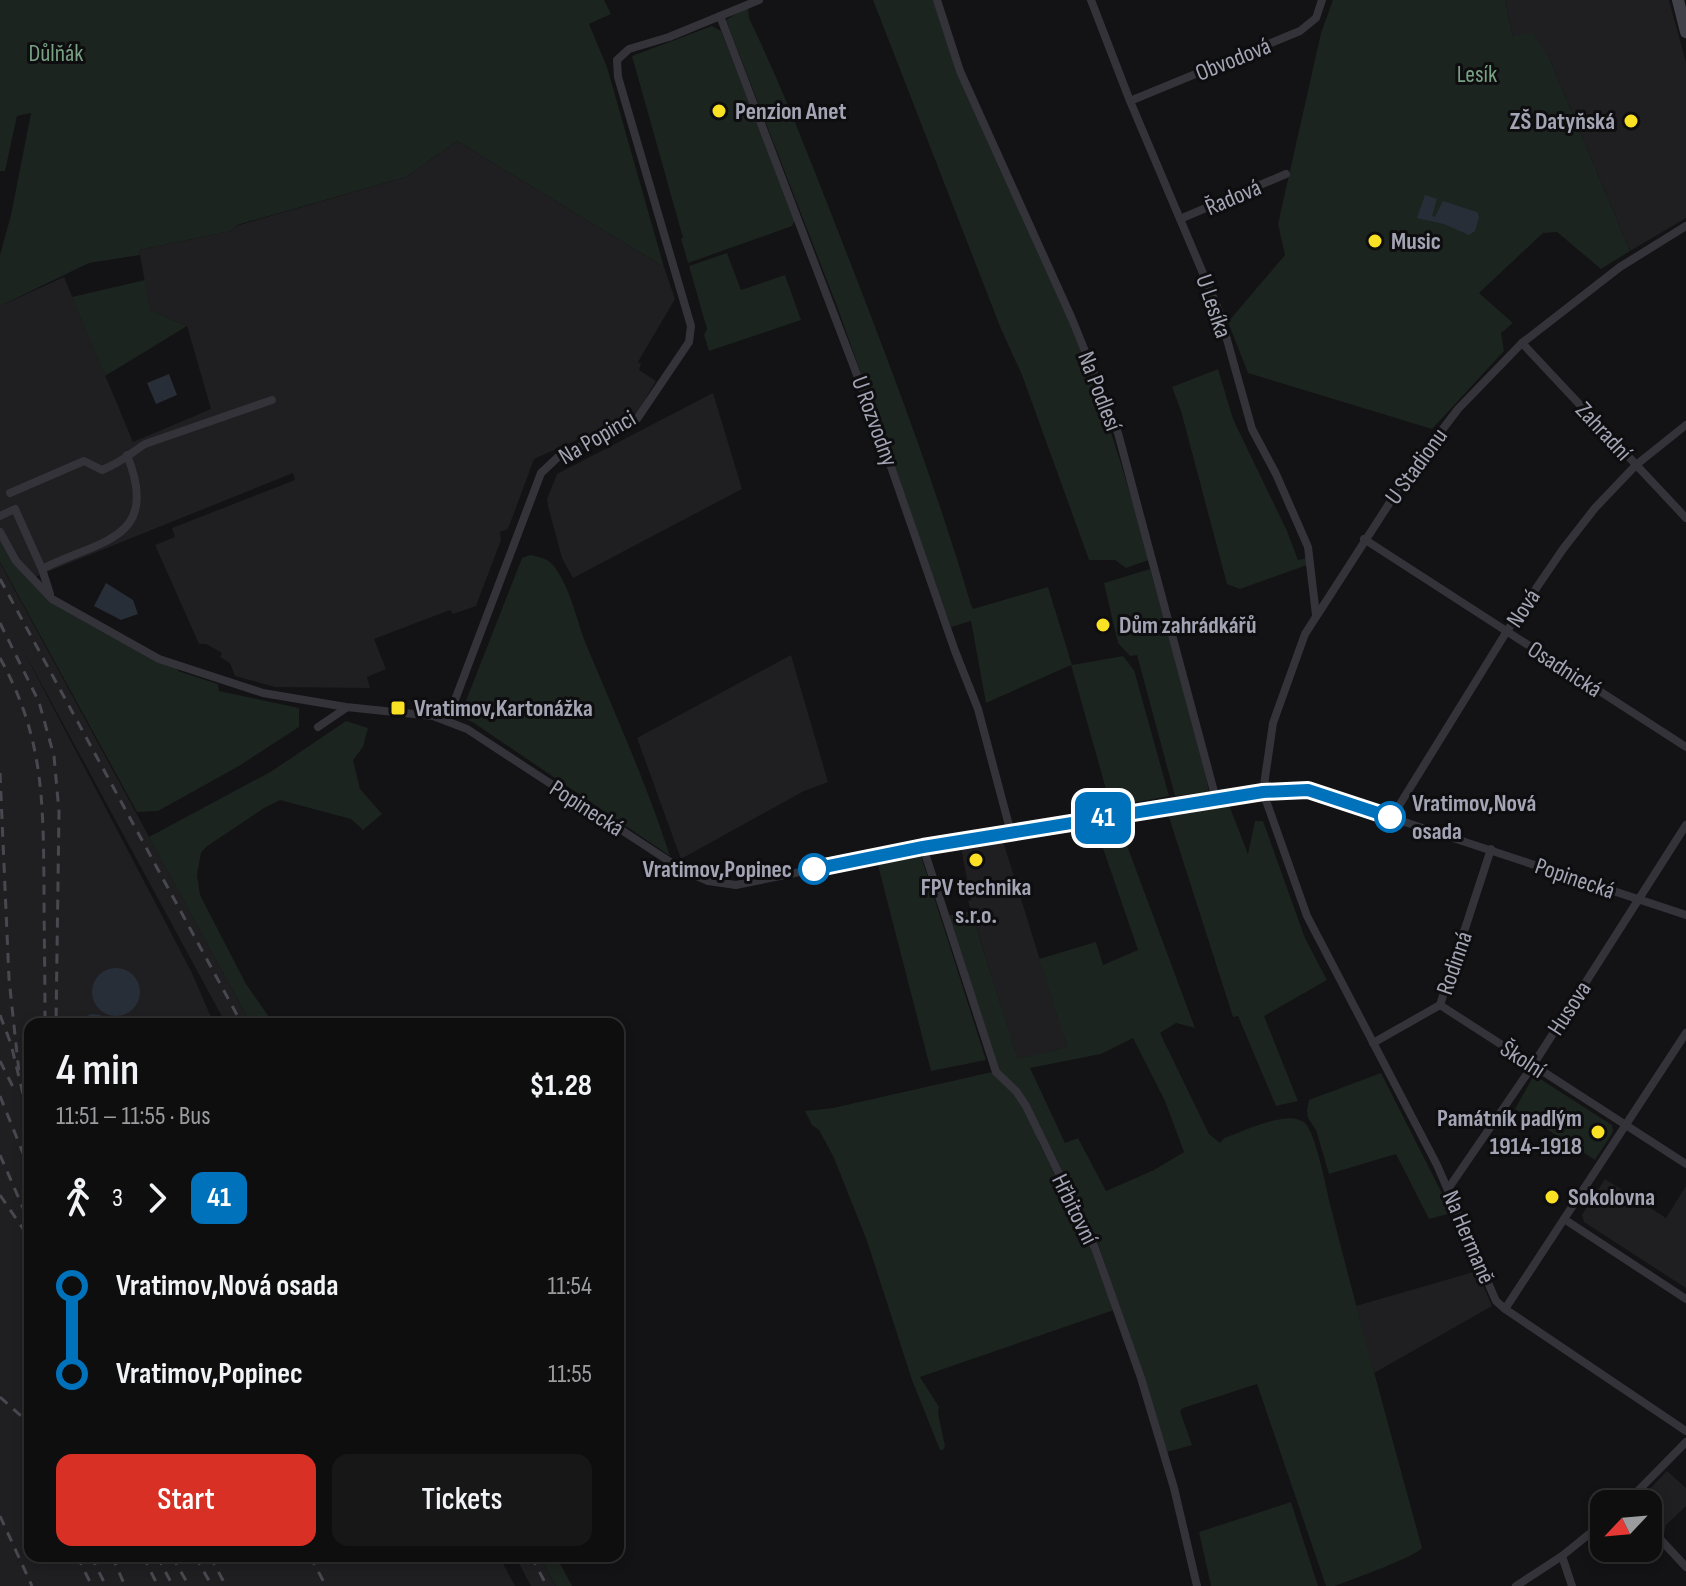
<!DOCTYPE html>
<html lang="en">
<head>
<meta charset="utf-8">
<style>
	:root { --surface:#0e0e0f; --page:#171718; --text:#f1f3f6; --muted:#9b9c9e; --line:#2e2e2f; --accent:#d93025 }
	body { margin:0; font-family:"Sofia Sans Condensed",sans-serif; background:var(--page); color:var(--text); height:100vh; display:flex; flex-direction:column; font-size:30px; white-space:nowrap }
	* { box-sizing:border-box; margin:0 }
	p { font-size:26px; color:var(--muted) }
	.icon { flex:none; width:44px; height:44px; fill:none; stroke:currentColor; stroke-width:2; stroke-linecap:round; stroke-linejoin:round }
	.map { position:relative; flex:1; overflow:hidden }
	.sheet { position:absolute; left:24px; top:1018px; width:600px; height:544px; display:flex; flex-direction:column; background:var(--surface); border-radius:16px; box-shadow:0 4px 12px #0003,0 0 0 2px var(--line) }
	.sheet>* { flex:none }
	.badge { padding:0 16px; border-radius:12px; font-size:28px; line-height:52px }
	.needle { width:52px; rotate:244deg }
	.buttons { position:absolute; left:1590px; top:1490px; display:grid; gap:16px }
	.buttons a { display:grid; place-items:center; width:72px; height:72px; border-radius:16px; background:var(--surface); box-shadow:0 4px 12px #0003,0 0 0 2px var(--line); font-size:40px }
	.map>.badge { position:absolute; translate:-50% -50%; box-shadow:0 0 0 4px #fff }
	.legs { display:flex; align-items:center; gap:12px; height:88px; padding:0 32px; font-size:26px }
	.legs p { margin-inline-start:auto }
	.head { display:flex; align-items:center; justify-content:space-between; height:136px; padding:0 32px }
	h1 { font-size:44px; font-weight:600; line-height:60px }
	.cta { display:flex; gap:16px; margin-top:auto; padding:16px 32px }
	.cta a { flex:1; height:92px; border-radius:16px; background:var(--accent); color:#fff; font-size:32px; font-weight:600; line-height:92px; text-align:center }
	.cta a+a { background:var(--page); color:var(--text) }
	ul { padding:0 32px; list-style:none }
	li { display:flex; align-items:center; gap:28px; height:88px; font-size:30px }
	li i { display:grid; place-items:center; width:12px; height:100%; margin:0 10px; background:currentColor }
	li i::after { content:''; width:20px; height:20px; margin:-10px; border:6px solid; border-radius:50%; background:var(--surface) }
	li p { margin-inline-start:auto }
	li:first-child i { background:linear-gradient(#0000 50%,currentColor 0) }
	li:last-child i { background:linear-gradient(currentColor 50%,#0000 0) }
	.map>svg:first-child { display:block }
	.built { fill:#1f1e21 }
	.green { fill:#1c241f; fill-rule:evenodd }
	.water { fill:#282e38 }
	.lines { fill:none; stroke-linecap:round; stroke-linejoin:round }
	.minor { stroke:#333339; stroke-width:8 }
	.secondary { stroke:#414149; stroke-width:12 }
	.rail { stroke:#484850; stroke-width:3; stroke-dasharray:10 8; stroke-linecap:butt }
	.line-1-casing { stroke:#fff; stroke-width:18 }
	.line-1 { stroke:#0072bc; stroke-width:12 }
	.poi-dot { fill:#fbe123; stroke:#0e0d0f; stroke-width:3 }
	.stop-1-dot { fill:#fff; stroke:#0072bc; stroke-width:4 }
	.labels { text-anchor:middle; stroke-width:6; stroke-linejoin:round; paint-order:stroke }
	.park-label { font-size:24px; fill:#79a284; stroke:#0e0d0f }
	.street-label { font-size:24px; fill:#a3a5b5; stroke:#0e0d0f }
	.poi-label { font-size:24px; font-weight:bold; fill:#a3a5b5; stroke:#0e0d0f; text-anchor:start }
	.stop-label { font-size:24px; font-weight:bold; fill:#a3a5b5; stroke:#0e0d0f; text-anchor:start }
</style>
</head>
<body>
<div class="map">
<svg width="1686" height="1586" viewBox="0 0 1686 1586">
	<rect width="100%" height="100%" fill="#131214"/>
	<g class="built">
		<polygon points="1505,0 1669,0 1686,62 1686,218 1630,251 1550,60 1513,36"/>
		<polygon points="457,141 664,267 675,299 638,362 641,364 639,370 656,381 637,413 534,459 508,529 500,532 501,540 476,606 453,614 450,610 374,639 386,669 367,677 370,688 275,687 235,676 230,663 220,657 222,653 206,644 199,644 155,545 175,537 172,528 295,480 293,473 25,581 0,534 0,306 64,277 133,442 211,409 187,326 150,310 139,250 231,231 236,226 406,177"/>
		<polygon points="713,393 742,489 573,578 562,558 548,506 547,499 557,474"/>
		<polygon points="0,563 251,1024 226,1024 22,648 192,973 214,1024 30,1024 30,1556 499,1556 515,1586 0,1586"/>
		<polygon points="791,655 828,782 804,791 681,859 637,738"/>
		<polygon points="1003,841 1067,1047 1018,1060 968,901 971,900 961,848"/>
		<polygon points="1605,1179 1666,1218 1686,1186 1686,1288 1584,1222 1582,1215"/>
		<polygon points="1477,1271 1492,1306 1374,1373 1356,1306"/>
		<polygon points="1667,1471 1686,1488 1686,1506 1666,1525 1663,1538 1648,1523 1648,1504 1635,1504"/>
		<polygon points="515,1556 539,1556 556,1586 531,1586"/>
	</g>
	<g class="green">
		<polygon points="0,0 604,0 611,14 589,24 607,67 664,267 457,141 406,177 237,225 231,231 139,250 140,255 89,263 0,306 0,255 11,215 31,113 17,116 5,171 0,171"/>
		<path d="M873,0H933C991,157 1073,306 1122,467C1131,498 1143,529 1149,560L1126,568L1115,560H1089L1022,375L1001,329Z"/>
		<polygon points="1333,0 1505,0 1513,36 1532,32 1550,60 1630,251 1601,269 1557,232 1543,233 1479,293 1513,323 1501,333 1504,351 1432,429 1248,373 1228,322 1285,255 1278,224 1321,33"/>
		<path d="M745,8H748L749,18C786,95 816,175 847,254C892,370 936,486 971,605L973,609L1048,587L1072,665L1123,656L1134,670L1169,796L1111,807L1071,665L986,703L971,621L951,627L838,309L726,20Z"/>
		<polygon points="712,26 721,31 795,220 792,226 688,263 681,239 683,238 632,56"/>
		<polygon points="727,253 741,290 785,275 801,320 709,351 704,335 707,329 689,266"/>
		<polygon points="145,280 150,310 187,326 105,376 72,297"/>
		<polygon points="1218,369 1233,419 1287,531 1298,560 1308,558 1310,564 1240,589 1227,584 1181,411 1172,387"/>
		<polygon points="0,532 16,561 52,599 177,665 178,671 218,684 219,691 299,708 299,727 239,766 158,811 137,812 0,562"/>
		<path d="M530,555C541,557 550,559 556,569C572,592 577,623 588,649C617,718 647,785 670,856L474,723L460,716L522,558Z"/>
		<polygon points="1150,569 1201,752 1209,792 1175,796 1137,655 1130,656 1118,643 1104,583"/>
		<polygon points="346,721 368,728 363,747 353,760 360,789 382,814 363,830 351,819 280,800 264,808 206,847 201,853 197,875 200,895 246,984 274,1024 251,1024 149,837 272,771"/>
		<polygon points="1229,805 1248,854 1255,821 1263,821 1305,938 1327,980 1264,1016 1298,1101 1276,1106 1238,1016 1233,1017 1168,814"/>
		<path d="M1119,824L1195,1028L1176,1023L1160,1033L1209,1134L1220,1143L1224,1138C1243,1132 1289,1108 1305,1123C1316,1134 1326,1187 1330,1204C1359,1319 1391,1434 1422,1548C1413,1558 1353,1579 1335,1586H1326L1257,1384L1183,1408L1180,1411L1192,1445L1167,1452L1099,1246L1044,1138L1038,1141L1092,1249L1114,1310L920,1377L939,1407L938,1413L945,1446L943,1450H940L912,1380L867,1241L834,1158L819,1130L812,1125L805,1111L833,1108L992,1072L946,916L971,911L1018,1059L1067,1047L1039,959L1096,942L1103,965L1138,950L1096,828ZM1133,1038L1165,1101L1184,1152L1154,1170L1106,1191L1078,1138L1065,1143L1030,1068L1101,1054Z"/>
		<polygon points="921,856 986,1060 931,1071 878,865"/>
		<polygon points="1381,1073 1452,1213 1429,1219 1396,1154 1329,1174 1316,1130 1308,1118 1307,1110 1309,1100"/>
		<polygon points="1534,1075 1612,1125 1613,1132 1595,1160 1515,1109"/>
		<polygon points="1291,1502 1318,1586 1211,1586 1199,1532"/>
		<polygon points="539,1556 556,1556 572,1586 556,1586"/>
	</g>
	<g class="water">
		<polygon points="1425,195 1437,199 1432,216 1435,217 1443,201 1477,212 1479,217 1475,231 1469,235 1444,224 1417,218"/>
		<polygon points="169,374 177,395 156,404 147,383"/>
		<polygon points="106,583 133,600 138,614 121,620 94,606"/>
		<circle cx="116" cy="992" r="24"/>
		<polygon points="92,1014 100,1015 111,1024 72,1024 77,1019"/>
	</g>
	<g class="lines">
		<g class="minor">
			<polyline points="937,0 960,71 1072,319 1118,433 1216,799"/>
			<polyline points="1091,0 1130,101 1219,311 1252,429 1276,474 1308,547 1316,615"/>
			<polyline points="720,16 880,435 955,651 978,709 1011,833"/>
			<polyline points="1130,101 1300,31 1316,18 1322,0"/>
			<polyline points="1180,219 1286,174"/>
			<polyline points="1686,226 1620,267 1522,343 1458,409 1405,479 1305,634 1273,723 1263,792 1307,916 1437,1165 1496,1301 1505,1309 1686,1431"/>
			<polyline points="1522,343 1686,518"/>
			<path d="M10,493L84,461L102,470C122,462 128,455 145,444L272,400"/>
			<polyline points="0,516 15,509 42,569 50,594"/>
			<polyline points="0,532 16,561 52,599 159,659 263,693 346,707 433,716 467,729 681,869 708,881 736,885 918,848 1263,792 1308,790 1686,915"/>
			<polyline points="1364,539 1686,747"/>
			<path d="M42,569C98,540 162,541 127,455"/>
			<polyline points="447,721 541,473 558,457 637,419 689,342 691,326 618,77 617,60 629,49 669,37 759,0"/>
			<polyline points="318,727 346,708"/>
			<polyline points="1392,817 1507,631 1563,549 1595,508 1636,465 1686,425"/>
			<polyline points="923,847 996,1072 1016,1091 1026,1106 1095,1248 1141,1378 1174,1488 1197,1586"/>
			<polyline points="1440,1005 1686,1164"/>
			<polyline points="1373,1043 1440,1005 1491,849"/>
			<polyline points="1448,1189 1533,1065 1686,825"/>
			<polyline points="1564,1219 1686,1299"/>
			<polyline points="1505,1309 1686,1033"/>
			<polyline points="1625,1504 1686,1442"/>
			<polyline points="1648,1526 1686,1567"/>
			<polyline points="1562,1556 1572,1586"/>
			<polyline points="1516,1586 1562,1556 1604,1522"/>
		</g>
		<polyline class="secondary" points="1678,0 1686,32"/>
		<g class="rail">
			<polyline points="0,579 242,1024"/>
			<polyline points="0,623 39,702 54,756 59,812 56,1024"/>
			<path d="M0,658C43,736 43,797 44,883C44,928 45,973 45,1018"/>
			<polyline points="0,773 9,979 19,1072"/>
			<polyline points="0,1015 11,1044 30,1123"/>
			<polyline points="0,1061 16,1093"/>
			<polyline points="0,1096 27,1163"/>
			<polyline points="0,1155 30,1224"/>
			<polyline points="0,1195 30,1239"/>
			<polyline points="0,1397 30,1424"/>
			<polyline points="0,1516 32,1586"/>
			<polyline points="77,1556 92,1586"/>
			<polyline points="91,1556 106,1586"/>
			<polyline points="112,1556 125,1586"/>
			<polyline points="143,1556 158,1586"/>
			<polyline points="157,1556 173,1586"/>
			<polyline points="172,1556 189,1586"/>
			<polyline points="195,1556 212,1586"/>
			<polyline points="210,1556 226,1586"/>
			<polyline points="310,1556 326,1586"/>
			<polyline points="531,1556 547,1586"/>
		</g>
	</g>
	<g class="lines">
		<defs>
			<polyline id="line-1" points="814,869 923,847 1263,792 1308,790 1390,817"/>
		</defs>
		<use href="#line-1" class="line-1-casing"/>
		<use href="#line-1" class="line-1"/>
	</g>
	<g class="poi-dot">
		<circle cx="719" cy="111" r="8"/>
		<circle cx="1631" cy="121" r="8"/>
		<circle cx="1375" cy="241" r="8"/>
		<circle cx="1103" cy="625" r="8"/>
		<rect x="390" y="700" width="16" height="16" rx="4"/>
		<circle cx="976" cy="860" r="8"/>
		<circle cx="1598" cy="1132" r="8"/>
		<circle cx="1552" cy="1197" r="8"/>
	</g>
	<g class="stop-1-dot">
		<circle cx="1390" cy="817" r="14"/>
		<circle cx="814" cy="869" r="14"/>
	</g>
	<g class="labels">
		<g class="park-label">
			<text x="56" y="61">Důlňák</text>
			<text x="1477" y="82">Lesík</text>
		</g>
		<g class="street-label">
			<text transform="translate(1233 59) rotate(-22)" y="8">Obvodová</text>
			<text transform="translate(1233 197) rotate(-23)" y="8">Řadová</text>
			<text transform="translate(1214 306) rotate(71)" y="8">U Lesíka</text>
			<text transform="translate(1100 391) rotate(69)" y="8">Na Podlesí</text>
			<text transform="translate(875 421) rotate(70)" y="8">U Rozvodny</text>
			<text transform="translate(1604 431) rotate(47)" y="8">Zahradní</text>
			<text transform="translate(597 437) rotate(-30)" y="8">Na Popinci</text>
			<text transform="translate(1416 466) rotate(-54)" y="8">U Stadionu</text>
			<text transform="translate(1523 608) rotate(-56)" y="8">Nová</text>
			<text transform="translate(1565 669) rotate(33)" y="8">Osadnická</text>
			<text transform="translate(587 808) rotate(33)" y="8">Popinecká</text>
			<text transform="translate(1575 878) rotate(19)" y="8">Popinecká</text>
			<text transform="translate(1454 963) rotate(-71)" y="8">Rodinná</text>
			<text transform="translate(1569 1008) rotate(-57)" y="8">Husova</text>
			<text transform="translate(1523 1059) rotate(33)" y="8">Školní</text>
			<text transform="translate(1075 1209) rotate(64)" y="8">Hřbitovní</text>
			<text transform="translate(1469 1237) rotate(67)" y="8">Na Hermaně</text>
		</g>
		<g class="poi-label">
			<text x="735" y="119">Penzion Anet</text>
			<text x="1615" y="129" text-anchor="end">ZŠ Datyňská</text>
			<text x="1391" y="249">Music</text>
			<text x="1119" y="633">Dům zahrádkářů</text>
			<text x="414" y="716">Vratimov,Kartonážka</text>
			<text x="976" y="895" text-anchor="middle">FPV technika<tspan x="976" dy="28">s.r.o.</tspan></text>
			<text x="1582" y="1126" text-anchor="end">Památník padlým<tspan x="1582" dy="28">1914-1918</tspan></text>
			<text x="1568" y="1205">Sokolovna</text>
		</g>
		<g class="stop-label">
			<text x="1412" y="811">Vratimov,Nová<tspan x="1412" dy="28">osada</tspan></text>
			<text x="792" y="877" text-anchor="end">Vratimov,Popinec</text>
		</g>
	</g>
</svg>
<div class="buttons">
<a><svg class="needle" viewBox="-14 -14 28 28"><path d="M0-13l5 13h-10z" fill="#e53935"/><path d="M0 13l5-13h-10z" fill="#9b9c9e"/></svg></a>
</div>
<b class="badge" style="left:1103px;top:818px;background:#0072bc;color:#fff">41</b>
<section class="sheet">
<div class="head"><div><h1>4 min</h1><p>11:51 – 11:55 · Bus</p></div><b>$1.28</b></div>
<div class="legs"><svg class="icon" aria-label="walk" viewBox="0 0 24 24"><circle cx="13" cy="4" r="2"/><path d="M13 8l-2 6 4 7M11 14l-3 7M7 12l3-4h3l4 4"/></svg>3<svg class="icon" aria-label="forward" viewBox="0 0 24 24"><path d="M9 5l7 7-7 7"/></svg><b class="badge" style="background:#0072bc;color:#fff">41</b></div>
<ul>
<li><i style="color:#0072bc"></i><b>Vratimov,Nová osada</b><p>11:54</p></li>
<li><i style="color:#0072bc"></i><b>Vratimov,Popinec</b><p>11:55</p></li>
</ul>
<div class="cta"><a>Start</a><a>Tickets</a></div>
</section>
</div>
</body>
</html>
